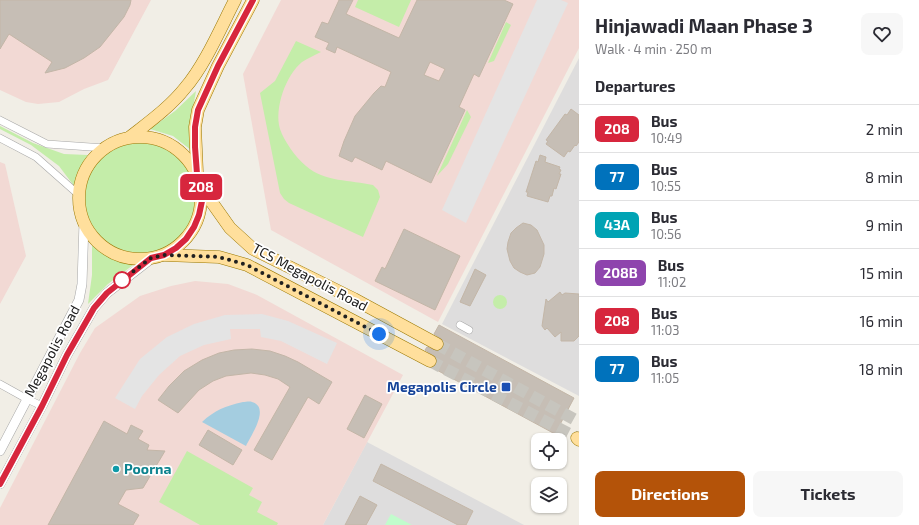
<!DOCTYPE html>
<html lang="en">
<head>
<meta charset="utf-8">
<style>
	:root { --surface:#fff; --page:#f7f7f7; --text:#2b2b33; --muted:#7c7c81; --line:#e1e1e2; --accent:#b45309 }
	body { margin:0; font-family:"Exo 2",sans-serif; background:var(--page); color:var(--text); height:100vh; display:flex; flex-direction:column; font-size:15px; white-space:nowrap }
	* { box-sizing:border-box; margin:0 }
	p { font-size:13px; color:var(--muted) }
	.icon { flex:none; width:22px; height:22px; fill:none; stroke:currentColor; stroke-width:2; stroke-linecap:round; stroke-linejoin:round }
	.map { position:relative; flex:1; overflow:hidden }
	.panel { display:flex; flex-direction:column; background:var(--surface); width:340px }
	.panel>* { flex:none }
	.badge { padding:0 8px; border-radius:6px; font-size:14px; line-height:26px }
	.buttons { position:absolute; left:531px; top:433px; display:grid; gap:8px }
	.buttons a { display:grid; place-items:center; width:36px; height:36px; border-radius:8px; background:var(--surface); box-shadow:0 1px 3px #0004; font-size:20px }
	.you { position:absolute; width:20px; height:20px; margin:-10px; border:3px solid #fff; border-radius:50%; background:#1a73e8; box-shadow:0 0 0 6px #1a73e833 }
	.map>.badge { position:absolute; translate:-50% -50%; box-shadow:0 0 0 2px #fff }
	h2 { padding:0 16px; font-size:15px; line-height:36px }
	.round { display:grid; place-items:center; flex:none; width:42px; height:42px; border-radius:8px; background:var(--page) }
	.head { display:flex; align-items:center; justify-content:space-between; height:68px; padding:0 16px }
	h1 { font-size:19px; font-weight:700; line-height:30px }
	.primary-button { display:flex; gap:8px; margin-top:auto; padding:8px 16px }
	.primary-button a { flex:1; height:46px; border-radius:8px; background:var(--accent); color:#fff; font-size:16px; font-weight:700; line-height:46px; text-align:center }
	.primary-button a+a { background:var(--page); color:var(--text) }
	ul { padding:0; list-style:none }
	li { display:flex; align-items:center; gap:12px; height:48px; padding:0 16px; border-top:1px solid var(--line) }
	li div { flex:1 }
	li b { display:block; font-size:15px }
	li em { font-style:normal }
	li .badge { min-width:44px; font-weight:700; text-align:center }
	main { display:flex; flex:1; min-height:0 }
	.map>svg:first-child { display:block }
	.residential { fill:#dedddd }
	.commercial { fill:#f2d9d4 }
	.grass { fill:#c4eda9 }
	.park { fill:#c1fccc }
	.parking { fill:#e4e4e4 }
	.water { fill:#a4cde0 }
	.building { fill:#c6beb5; stroke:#c3b6a7; fill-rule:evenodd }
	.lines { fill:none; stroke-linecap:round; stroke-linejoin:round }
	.primary-tunnel { stroke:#c7c5be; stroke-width:12; stroke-dasharray:12 6; stroke-linecap:butt }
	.minor-casing { stroke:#a7a7a7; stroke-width:8 }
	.tertiary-casing { stroke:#a7a7a7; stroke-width:10 }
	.primary-casing { stroke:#9b7800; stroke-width:13 }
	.minor { stroke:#fff; stroke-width:7 }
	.tertiary { stroke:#fff; stroke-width:9 }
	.primary { stroke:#ffdf9c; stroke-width:12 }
	.line-casing { stroke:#fff; stroke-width:9 }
	.line { stroke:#d7263d; stroke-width:6 }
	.walk { stroke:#202020; stroke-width:4; stroke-dasharray:0 7.2 }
	.stop-dot { fill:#fff; stroke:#d7263d; stroke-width:2 }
	.transit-dot { fill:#1a4fb4; stroke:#fff; stroke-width:1.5 }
	.culture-dot { fill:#0f9aa8; stroke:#fff; stroke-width:1.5 }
	.labels { text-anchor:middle; stroke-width:3.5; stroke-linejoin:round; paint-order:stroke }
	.street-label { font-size:14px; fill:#202020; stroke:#fff }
	.transit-label { font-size:14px; font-weight:bold; fill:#164399; stroke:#fff; text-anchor:end }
	.culture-label { font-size:14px; font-weight:bold; fill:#0d838f; stroke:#fff; text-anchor:start }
</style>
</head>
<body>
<main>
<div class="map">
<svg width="579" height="525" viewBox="0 0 579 525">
	<rect width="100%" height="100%" fill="#f1eee6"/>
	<g class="residential">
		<polygon points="579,58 579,396 442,324"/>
		<polygon points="367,442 524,525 323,525"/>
	</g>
	<g class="commercial">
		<polygon points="0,0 151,0 108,80 84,89 59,102 38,104 26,102 0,90"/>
		<polygon points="281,0 579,0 579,48 438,322 271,230 243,74"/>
		<polygon points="0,162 5,164 26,256 0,304"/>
		<polygon points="195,281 228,284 257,295 403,375 323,525 0,525 0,508 80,353 95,328 140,296 171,286"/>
	</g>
	<g class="grass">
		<polygon points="358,0 411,0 399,27 355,7"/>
		<polygon points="506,22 511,25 494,61 488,63"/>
		<path d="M296,41L321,52C315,55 308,58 302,62C286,75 274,108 280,129C284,141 296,158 306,166C324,182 351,180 373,185L378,190L380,197L363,237L289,203L284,199L280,193L260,93L275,81Z"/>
		<polygon points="196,91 191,119 191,150 173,136 150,129 175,111"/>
		<polygon points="467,110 471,117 448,164 437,176"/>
		<polygon points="0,126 33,143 64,154 88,155 80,169 74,186 59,166 31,145 0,129"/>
		<circle cx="140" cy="198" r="55"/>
		<polygon points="92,244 111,258 133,265 108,284 88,304 92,275"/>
		<circle cx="500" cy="302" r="7"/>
		<polygon points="187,451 253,488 249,495 262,502 257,512 278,523 277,525 200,525 159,502"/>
	</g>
	<polygon class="park" points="391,514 412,525 385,525"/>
	<g class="parking">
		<polygon points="537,0 561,0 568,3 466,223 442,210"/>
		<polygon points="262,314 288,321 337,343 327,364 281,341 261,337 260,329 230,329 231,339 204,345 180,356 159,375 142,396 135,409 115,398 140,359 167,337 194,324 225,315"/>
	</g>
	<path class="water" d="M243,402C245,402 250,401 252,402C271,407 250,437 246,446L202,422C215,410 225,406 243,402Z"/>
	<g class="building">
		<polygon points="0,0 131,0 130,5 124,17 100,47 84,58 65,68 45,73 52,62 9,34 0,49"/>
		<path d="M339,0H353L346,14L399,38L417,0H504L513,4L479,77L474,74L459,107L465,110L431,183L386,161L382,170L355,157L352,162L339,156L344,141L355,116L374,93L381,86L385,87L391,72L337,47L335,53L326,49L329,43L315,37L322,22L328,24ZM430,62L445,69L439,81L424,75Z"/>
		<polygon points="571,109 579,115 579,142 576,146 575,145 570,152 568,151 564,157 546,144 548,141 546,140 565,114 567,115"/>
		<polygon points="540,155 546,157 545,162 560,167 559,169 561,170 559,174 561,174 556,189 554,188 552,196 550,196 548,202 527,196 528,192 526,192 536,161 538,162"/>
		<polygon points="523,223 531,225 537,230 544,245 544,254 540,267 535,273 527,275 520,272 514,268 510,261 507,249 508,242 511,233 516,228"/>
		<polygon points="404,229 460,256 435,310 375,281 382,267 385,269"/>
		<polygon points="475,269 486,275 470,306 460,302"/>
		<polygon points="560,292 562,295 565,293 579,294 579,336 574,341 561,341 561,332 555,337 547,328 545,330 542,326 546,299 548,302"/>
		<polygon points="439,325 574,398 555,434 433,368 437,364 436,357 425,350 427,347 438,351 441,350 444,347 444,343 443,340 434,334"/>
		<polygon points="252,349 270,351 285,356 298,362 332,382 319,404 308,397 272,460 254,450 290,387 278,379 265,375 251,373 226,376 213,381 199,390 178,413 158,400 169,386 184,371 202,360 219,353 234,350"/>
		<polygon points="365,395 382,404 364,438 347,429"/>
		<polygon points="104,421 127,434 131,425 143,431 138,439 149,445 147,450 165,451 143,488 126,490 118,504 139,515 133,525 48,525"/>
		<polygon points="208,430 242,450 233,465 199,445"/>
		<polygon points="381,464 473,511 466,525 458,525 373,481"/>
		<polygon points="360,496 377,505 366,525 345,525"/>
	</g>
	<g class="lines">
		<g class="primary-tunnel">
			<polyline points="437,344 579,422"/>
			<polyline points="430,361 577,438"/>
		</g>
		<defs>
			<g id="minor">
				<polyline points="0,120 47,144 105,148"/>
				<polyline points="0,138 36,157 79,195"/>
				<polyline points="460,325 469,330"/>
				<polyline points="0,384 27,399 42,406"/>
			</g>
			<g id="tertiary">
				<polyline points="0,451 79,300 82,284 84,222"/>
				<polyline points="0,484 42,406 67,355 94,308 107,293 151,259"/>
			</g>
			<g id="primary">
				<circle cx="140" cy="198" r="61"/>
				<path d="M130,137C149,122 170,107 185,88C205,65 221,27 235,0"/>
				<polyline points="197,172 195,127 198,110 218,66 253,0"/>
				<polyline points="201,187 230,228 253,249 354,299 437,344"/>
				<polyline points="164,255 219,257 247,265 430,361"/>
				<polyline points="577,438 579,440"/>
			</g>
		</defs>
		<use href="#minor" class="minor-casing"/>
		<use href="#tertiary" class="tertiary-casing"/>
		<use href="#primary" class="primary-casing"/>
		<use href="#minor" class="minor"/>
		<use href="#tertiary" class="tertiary"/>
		<use href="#primary" class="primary"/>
	</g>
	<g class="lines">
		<defs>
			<polyline id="line" points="0,484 42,406 67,355 94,308 107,293 151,258 164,255 176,248 186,239 194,227 199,215 202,201 201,187 197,174 195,147 195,127 198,110 218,66 253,0"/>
		</defs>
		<use href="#line" class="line-casing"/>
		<use href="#line" class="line"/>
		<polyline class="walk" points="122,280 151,258 164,255 219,257 247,265 379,334"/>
	</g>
	<circle class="stop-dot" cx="122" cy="280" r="8"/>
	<rect class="transit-dot" x="501" y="382" width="10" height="10" rx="2"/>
	<circle class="culture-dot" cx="116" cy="469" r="4"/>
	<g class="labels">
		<g class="street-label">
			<text transform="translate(310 277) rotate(28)" y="5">TCS Megapolis Road</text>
			<text transform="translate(52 351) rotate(-62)" y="5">Megapolis Road</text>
		</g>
		<g class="transit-label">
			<text x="497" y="392">Megapolis Circle</text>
		</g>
		<g class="culture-label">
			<text x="124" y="474">Poorna</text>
		</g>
	</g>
</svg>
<div class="buttons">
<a><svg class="icon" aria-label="locate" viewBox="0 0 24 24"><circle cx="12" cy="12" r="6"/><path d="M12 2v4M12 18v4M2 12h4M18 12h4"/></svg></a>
<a><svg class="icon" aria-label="layers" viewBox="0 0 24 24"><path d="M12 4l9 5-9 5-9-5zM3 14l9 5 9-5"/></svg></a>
</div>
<div class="you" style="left:379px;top:334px"></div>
<b class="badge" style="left:201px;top:187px;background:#d7263d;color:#fff">208</b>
</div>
<section class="panel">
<div class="head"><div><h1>Hinjawadi Maan Phase 3</h1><p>Walk · 4 min · 250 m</p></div><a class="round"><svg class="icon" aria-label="heart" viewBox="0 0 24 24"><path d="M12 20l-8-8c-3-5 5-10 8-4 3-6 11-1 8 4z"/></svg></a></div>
<h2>Departures</h2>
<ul>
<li><span class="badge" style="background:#d7263d;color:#fff">208</span><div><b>Bus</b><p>10:49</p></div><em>2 min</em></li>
<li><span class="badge" style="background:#0072bc;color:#fff">77</span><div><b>Bus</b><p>10:55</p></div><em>8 min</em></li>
<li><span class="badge" style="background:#00a3b4;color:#fff">43A</span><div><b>Bus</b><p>10:56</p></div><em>9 min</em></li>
<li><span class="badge" style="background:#8e44ad;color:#fff">208B</span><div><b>Bus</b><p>11:02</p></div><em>15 min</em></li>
<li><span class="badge" style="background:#d7263d;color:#fff">208</span><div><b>Bus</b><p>11:03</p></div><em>16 min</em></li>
<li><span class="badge" style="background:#0072bc;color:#fff">77</span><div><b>Bus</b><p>11:05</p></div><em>18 min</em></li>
</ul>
<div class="primary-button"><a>Directions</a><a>Tickets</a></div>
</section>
</main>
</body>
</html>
